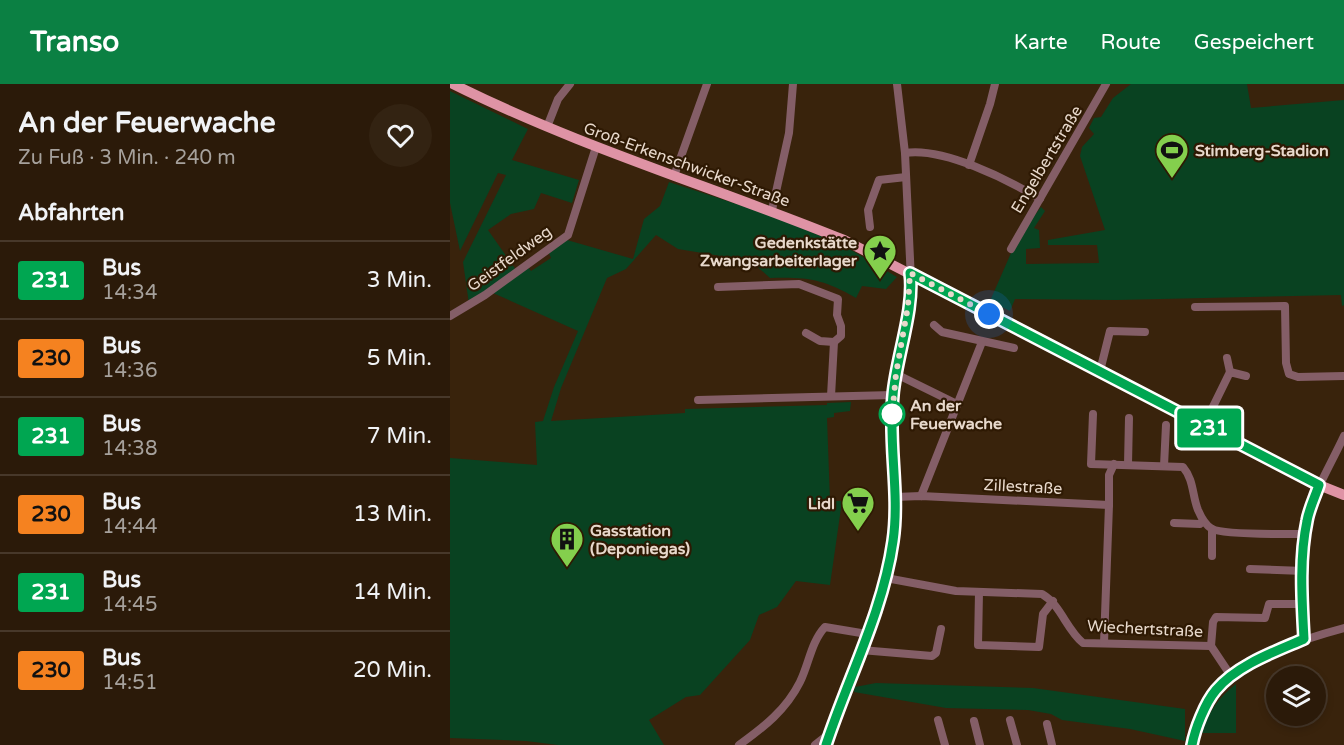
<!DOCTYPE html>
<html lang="de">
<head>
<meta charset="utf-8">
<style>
	:root { --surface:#2b1a09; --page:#332312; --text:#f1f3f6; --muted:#a6a19c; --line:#47382a; --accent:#0b8043 }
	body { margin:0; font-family:"Varela Round",sans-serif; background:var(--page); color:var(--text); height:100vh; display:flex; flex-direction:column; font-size:22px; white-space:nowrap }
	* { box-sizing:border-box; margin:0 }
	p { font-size:20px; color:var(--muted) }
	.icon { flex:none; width:33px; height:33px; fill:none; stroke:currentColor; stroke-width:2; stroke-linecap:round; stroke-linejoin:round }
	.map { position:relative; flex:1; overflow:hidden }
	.details { display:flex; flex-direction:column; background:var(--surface); width:450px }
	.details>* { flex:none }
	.badge { padding:0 12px; border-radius:4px; font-size:21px; line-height:39px }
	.buttons { position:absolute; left:816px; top:582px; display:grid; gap:12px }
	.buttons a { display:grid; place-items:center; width:60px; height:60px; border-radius:50%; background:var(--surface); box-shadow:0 3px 9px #0003,0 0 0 2px var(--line); font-size:30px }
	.you { position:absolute; width:30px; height:30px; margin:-15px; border:4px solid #fff; border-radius:50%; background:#1a73e8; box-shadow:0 0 0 9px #1a73e833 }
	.map>.badge { position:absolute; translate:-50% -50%; box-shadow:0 0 0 3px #fff }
	h2 { padding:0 18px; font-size:22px; line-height:54px }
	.round { display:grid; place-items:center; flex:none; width:63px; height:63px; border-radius:32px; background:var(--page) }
	.overview { display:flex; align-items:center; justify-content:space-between; height:102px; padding:0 18px }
	h1 { font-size:28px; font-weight:700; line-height:45px }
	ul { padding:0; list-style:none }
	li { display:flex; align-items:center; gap:18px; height:78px; padding:0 18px; border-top:2px solid var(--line) }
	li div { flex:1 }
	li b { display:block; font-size:22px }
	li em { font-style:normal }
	li .badge { min-width:66px; font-weight:700; text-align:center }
	header { display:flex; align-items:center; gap:36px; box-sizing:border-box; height:84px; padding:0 30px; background:var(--accent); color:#fff }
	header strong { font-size:28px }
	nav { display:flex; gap:33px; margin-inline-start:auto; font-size:21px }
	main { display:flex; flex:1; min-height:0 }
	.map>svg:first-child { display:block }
	.green { fill:#094221 }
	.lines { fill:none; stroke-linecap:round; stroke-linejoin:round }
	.minor { stroke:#845e67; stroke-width:8 }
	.major { stroke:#df93a5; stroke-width:10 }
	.line-casing { stroke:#fff; stroke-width:14 }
	.line { stroke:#00a651; stroke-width:9 }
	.walk { stroke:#e8d9cc; stroke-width:6; stroke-dasharray:0 10.8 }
	.stop-dot { fill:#fff; stroke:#00a651; stroke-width:3 }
	.labels { text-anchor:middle; stroke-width:4.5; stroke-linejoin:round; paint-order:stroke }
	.poi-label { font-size:16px; font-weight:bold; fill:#e8d9cc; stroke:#2e1903; text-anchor:start }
	.street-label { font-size:16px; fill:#e8d9cc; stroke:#2e1903 }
	.stop-label { font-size:16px; font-weight:bold; fill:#e8d9cc; stroke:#2e1903; text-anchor:start }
</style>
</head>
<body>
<header>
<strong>Transo</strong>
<nav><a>Karte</a><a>Route</a><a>Gespeichert</a></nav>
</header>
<main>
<section class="details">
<div class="overview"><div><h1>An der Feuerwache</h1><p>Zu Fuß · 3 Min. · 240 m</p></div><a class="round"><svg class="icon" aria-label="heart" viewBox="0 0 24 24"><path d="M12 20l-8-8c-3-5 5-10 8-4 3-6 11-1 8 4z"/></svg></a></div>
<h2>Abfahrten</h2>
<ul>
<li><span class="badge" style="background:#00a651;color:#fff">231</span><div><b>Bus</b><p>14:34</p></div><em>3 Min.</em></li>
<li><span class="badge" style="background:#f58220;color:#111">230</span><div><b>Bus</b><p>14:36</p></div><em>5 Min.</em></li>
<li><span class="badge" style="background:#00a651;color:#fff">231</span><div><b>Bus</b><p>14:38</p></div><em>7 Min.</em></li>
<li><span class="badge" style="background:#f58220;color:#111">230</span><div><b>Bus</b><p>14:44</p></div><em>13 Min.</em></li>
<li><span class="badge" style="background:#00a651;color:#fff">231</span><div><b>Bus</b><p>14:45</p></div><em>14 Min.</em></li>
<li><span class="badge" style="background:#f58220;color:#111">230</span><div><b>Bus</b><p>14:51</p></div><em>20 Min.</em></li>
</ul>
</section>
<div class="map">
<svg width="894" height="661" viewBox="0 0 894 661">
	<rect width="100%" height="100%" fill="#39230c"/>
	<g class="green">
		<polygon points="681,0 797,0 801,24 894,16 894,221 892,222 891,211 666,216 565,215 560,227 540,217 568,153 591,123 595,127 584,144 589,146 590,164 576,165 576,180 649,179 647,161 598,161 598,156 655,146 630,72 632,63 644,50 639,44 644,34 651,33 663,14"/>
		<polygon points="0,7 78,45 62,76 129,96 122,119 91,109 84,125 61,130 38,146 66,186 19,220 13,178 56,91 48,89 10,167 0,119"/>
		<path d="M219,98L326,133L396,163L447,193L436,205L412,202L406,214C373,195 358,193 320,194L301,177L228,165L206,151L176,185L157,194L111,304L101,337L235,329V325L377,321V319L401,318L400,327L384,329V333L377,334L380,417H392L380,501L346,497L327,523L309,531L300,556L250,611L236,613L199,636L214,661H108L76,657L0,654V374L87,381L85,338L93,337L104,303L128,247L43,209L78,183L81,187L101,174L99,169L117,156L183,175L194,135L210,122Z"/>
		<polygon points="426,599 583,604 735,625 735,657 680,645 612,636 601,630 578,626 496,624 404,608 405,603"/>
		<path d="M786,600V649H752C758,628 769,613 786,600Z"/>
	</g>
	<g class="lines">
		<g class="minor">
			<polyline points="97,43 108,15 120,0"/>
			<path d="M455,69C493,63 557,95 590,115"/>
			<polyline points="519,81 540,20 545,0"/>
			<polyline points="224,92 257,0"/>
			<polyline points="322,126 339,49 343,0"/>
			<polyline points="420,143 418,126 429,96 456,93"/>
			<polyline points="561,165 656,0"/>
			<polyline points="268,203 349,200 388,215 387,231 391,242 391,252 384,258"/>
			<polyline points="745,223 835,222 836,279 839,290 848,293 894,292"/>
			<polyline points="0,232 35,211 118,151 146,63"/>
			<polyline points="484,241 492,248 564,264"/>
			<polyline points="356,249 370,257 384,258 381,312"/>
			<polyline points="777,274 780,288"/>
			<polyline points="650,287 660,247 695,248"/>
			<polyline points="446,290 507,320"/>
			<polyline points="248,316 443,311"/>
			<path d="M643,330L641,380L733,383C744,396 742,411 748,426C751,433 755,441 762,445C774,451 838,450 855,450"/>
			<polyline points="754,341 780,288 796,292"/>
			<polyline points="678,380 679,334"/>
			<polyline points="714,382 716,341"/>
			<polyline points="471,412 532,258"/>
			<polyline points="445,413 471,412 659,421 659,391 664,380"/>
			<polyline points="724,439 750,440 753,437"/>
			<polyline points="762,472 762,445"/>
			<polyline points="800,485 854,487"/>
			<path d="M436,494L506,507L592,510C611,521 616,545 633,559L761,562L781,592"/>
			<polyline points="529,508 528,561 589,563 593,530 603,517"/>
			<path d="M854,555C852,519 849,458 860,424C869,399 883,376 894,352"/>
			<polyline points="654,559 659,421"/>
			<polyline points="761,562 763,538 766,533 815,534 819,520 852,520"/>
			<polyline points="411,566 482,572 486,569 491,545"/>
			<polyline points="488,636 495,661"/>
			<polyline points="560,636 567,661"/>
			<polyline points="524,637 530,661"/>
			<polyline points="597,640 602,661"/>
			<path d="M289,661C314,643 336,626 350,598C359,580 361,558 375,543L417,550"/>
			<polyline points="365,661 379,650"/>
			<polyline points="376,661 436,494 443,455 445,413 441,340 443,311 461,196 455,69 447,0"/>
			<path d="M742,661C745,645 755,619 766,606C791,575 856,554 894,544"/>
		</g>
		<path class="major" d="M3,0C129,63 264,103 394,156L869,401L894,411"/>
	</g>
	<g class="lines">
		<defs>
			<path id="line" d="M376,661C398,594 433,528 443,457C450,409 438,360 443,311C446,274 465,225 460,189L869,401C865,413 859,425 857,437C849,475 852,517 854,555C824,568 787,581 766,606C755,619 745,645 742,661"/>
		</defs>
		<use href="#line" class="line-casing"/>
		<use href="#line" class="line"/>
		<polyline class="walk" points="442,330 442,333 446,290 458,222 460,189 539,230"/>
	</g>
	<defs>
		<symbol id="stadium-pin" viewBox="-11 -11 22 30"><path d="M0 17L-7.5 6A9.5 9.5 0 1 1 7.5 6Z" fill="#84cf4d" stroke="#2e1903"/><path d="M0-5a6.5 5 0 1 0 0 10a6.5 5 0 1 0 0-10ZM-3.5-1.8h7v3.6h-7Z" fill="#111"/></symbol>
		<symbol id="sight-pin" viewBox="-11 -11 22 30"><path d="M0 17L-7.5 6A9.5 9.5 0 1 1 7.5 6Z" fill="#84cf4d" stroke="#2e1903"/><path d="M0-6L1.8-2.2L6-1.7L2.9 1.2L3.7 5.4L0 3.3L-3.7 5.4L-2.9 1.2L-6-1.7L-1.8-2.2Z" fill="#111"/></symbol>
		<symbol id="supermarket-pin" viewBox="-11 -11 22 30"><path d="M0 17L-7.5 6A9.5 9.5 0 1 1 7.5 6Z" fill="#84cf4d" stroke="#2e1903"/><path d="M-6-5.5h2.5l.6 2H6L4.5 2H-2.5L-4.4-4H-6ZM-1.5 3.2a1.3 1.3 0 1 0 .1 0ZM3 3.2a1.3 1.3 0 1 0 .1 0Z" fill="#111"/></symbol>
		<symbol id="building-pin" viewBox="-11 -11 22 30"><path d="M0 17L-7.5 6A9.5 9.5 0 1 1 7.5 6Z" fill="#84cf4d" stroke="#2e1903"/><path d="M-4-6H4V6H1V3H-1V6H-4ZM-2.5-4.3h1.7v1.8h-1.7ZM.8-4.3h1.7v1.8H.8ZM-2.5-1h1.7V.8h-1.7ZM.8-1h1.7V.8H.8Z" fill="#111"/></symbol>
	</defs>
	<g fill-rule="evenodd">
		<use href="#stadium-pin" x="703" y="47" width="38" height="52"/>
		<use href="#sight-pin" x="411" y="148" width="38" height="52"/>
		<use href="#supermarket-pin" x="389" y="400" width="38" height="52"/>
		<use href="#building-pin" x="98" y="436" width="38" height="52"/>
	</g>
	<circle class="stop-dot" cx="442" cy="330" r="12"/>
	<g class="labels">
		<g class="poi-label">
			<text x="745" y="72">Stimberg-Stadion</text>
			<text x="407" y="164" text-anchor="end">Gedenkstätte<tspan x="407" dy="18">Zwangsarbeiterlager</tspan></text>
			<text x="385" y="425" text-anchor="end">Lidl</text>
			<text x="140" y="452">Gasstation<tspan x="140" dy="18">(Deponiegas)</tspan></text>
		</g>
		<g class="street-label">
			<text transform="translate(596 75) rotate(-59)" y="6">Engelbertstraße</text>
			<text transform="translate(237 80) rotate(20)" y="6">Groß-Erkenschwicker-Straße</text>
			<text transform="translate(59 174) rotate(-36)" y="6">Geistfeldweg</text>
			<text transform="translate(573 402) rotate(3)" y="6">Zillestraße</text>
			<text transform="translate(695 544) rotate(3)" y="6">Wiechertstraße</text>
		</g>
		<g class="stop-label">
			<text x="460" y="327">An der<tspan x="460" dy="18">Feuerwache</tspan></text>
		</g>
	</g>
</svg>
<div class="buttons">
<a><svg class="icon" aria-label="layers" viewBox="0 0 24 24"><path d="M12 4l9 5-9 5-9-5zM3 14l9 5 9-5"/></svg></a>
</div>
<div class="you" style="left:539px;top:230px"></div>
<b class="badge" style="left:759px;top:344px;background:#00a651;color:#fff">231</b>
</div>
</main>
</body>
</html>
